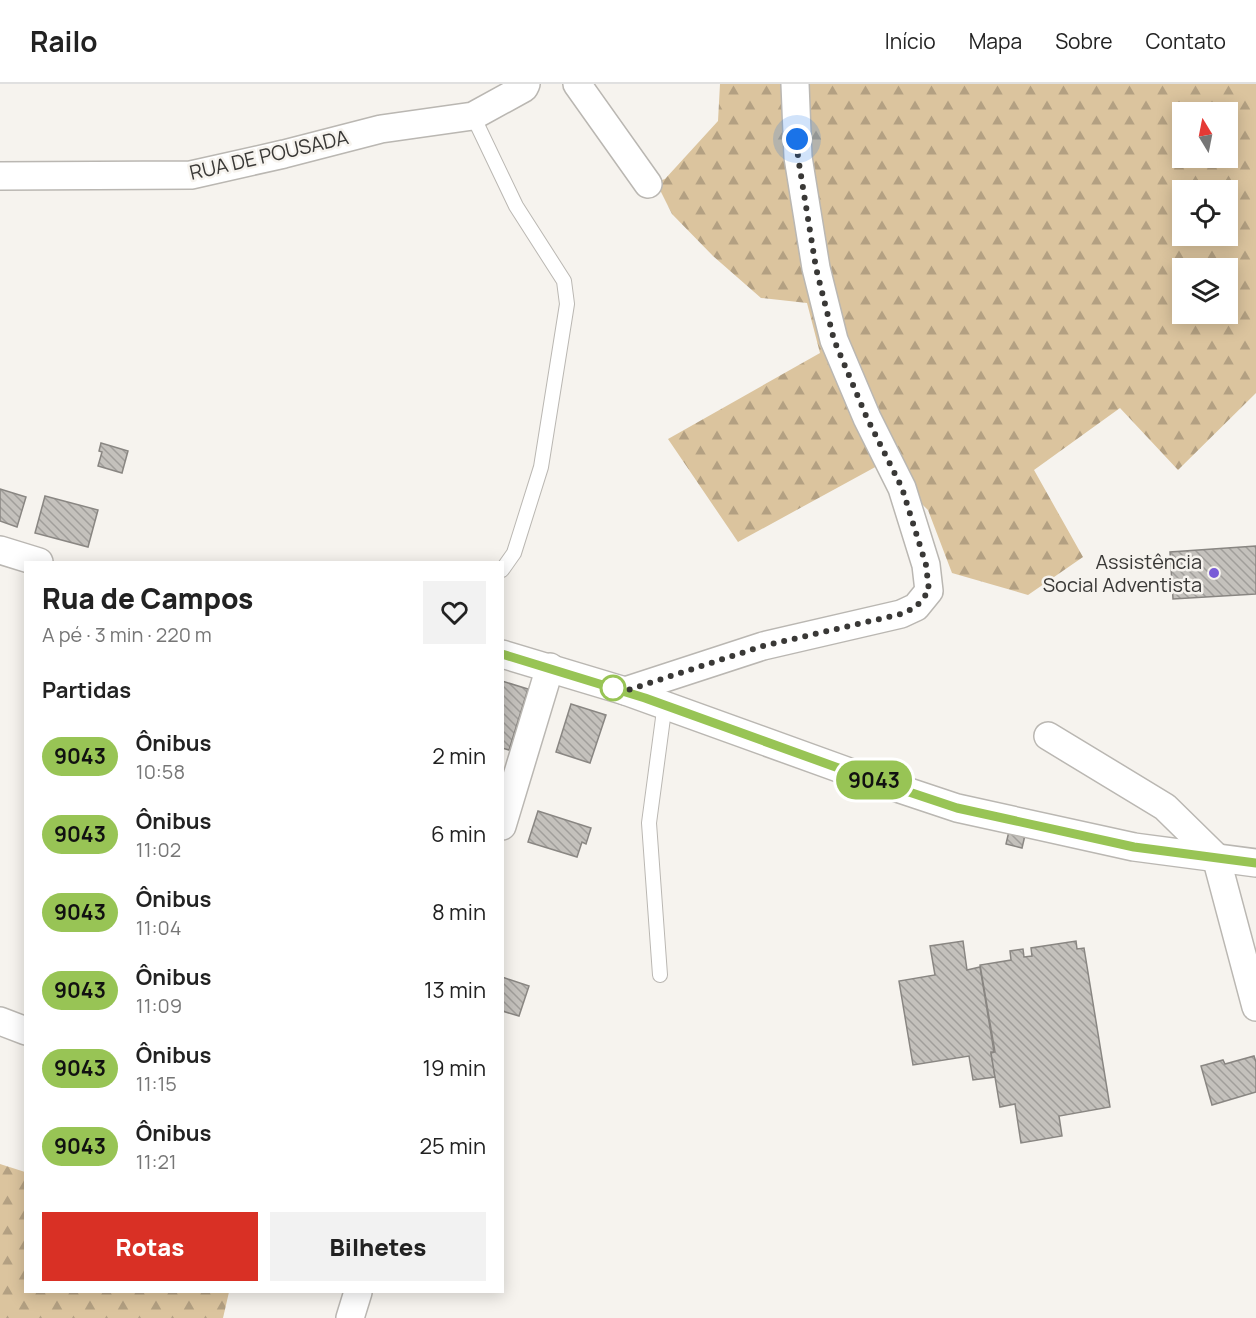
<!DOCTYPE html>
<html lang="pt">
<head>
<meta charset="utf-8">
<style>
	:root { --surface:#fff; --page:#f2f2f2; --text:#222; --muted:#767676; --line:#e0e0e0; --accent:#d93025 }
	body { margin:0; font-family:Manrope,sans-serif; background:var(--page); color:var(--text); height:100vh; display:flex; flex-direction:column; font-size:22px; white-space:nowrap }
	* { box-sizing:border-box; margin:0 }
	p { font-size:20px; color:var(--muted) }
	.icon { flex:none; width:33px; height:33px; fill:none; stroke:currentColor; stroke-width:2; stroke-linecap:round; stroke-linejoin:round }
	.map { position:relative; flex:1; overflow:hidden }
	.drawer { position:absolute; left:24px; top:477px; width:480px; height:732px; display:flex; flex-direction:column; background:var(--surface); border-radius:0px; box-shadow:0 3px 15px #0003 }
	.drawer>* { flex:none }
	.badge { padding:0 12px; border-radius:20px; font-size:21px; line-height:39px }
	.needle { width:39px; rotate:350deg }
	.controls { position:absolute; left:1172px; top:18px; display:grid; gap:12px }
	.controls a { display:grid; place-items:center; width:66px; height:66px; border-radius:0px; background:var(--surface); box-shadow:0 3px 15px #0003; font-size:30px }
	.you { position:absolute; width:30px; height:30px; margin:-15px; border:4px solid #fff; border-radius:50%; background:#1a73e8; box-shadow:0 0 0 9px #1a73e833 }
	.map>.badge { position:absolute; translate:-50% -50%; box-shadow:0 0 0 3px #fff }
	h2 { padding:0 18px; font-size:22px; line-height:54px }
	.round { display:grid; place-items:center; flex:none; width:63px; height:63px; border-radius:0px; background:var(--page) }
	.overview { display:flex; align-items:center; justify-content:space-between; height:102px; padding:0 18px }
	h1 { font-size:28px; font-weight:800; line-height:45px }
	.button { display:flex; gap:12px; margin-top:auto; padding:12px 18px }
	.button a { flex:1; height:69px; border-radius:0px; background:var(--accent); color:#fff; font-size:24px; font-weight:800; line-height:69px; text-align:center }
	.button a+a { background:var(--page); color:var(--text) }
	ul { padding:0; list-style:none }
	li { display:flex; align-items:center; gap:18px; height:78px; padding:0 18px }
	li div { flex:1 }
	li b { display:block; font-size:22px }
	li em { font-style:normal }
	li .badge { min-width:66px; font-weight:700; text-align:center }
	header { display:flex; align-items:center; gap:36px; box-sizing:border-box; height:84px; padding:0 30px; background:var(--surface); border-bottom:2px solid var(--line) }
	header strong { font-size:28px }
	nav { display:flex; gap:33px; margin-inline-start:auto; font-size:21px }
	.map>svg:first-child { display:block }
	.forest { fill:url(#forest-firs); fill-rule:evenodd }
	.building { fill:url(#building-back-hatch); stroke:#898682; stroke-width:1.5 }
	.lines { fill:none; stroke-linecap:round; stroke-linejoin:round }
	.lane-casing { stroke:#bab7b2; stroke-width:16 }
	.street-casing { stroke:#bab7b2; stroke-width:30 }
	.lane { stroke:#fff; stroke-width:14 }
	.street { stroke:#fff; stroke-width:27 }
	.line-casing { stroke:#fff; stroke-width:14 }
	.line { stroke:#98c455; stroke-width:9 }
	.walk { stroke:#393836; stroke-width:6; stroke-dasharray:0 10.8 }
	.poi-dot { fill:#795cd7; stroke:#f6f3ee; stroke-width:2 }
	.stop-dot { fill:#fff; stroke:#98c455; stroke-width:3 }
	.labels { text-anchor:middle; stroke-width:5; stroke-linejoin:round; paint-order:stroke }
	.street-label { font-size:20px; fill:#393836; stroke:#f6f3ee }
	.poi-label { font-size:20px; fill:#393836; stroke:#f6f3ee; text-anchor:end }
</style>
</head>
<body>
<header>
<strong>Railo</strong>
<nav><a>Início</a><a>Mapa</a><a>Sobre</a><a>Contato</a></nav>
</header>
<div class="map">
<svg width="1256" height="1234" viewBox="0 0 1256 1234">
	<defs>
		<pattern id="forest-firs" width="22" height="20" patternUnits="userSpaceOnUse" patternTransform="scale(1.5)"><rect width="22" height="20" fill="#dbc49e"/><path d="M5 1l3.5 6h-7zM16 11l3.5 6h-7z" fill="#b3a082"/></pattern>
		<pattern id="building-back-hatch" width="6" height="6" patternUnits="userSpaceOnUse" patternTransform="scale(1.5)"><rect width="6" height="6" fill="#c4c1bc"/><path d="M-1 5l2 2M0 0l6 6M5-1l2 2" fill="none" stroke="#a09e9a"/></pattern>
	</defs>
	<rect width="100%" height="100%" fill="#f6f3ee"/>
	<g class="forest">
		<path d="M720,0H1256V309L1178,386L1120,324L1034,386L1083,473L1028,511L952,489L928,426L897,396L879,381L738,458L668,355L820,269L807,219L761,214L713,172L672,130L656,98L665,95L718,37ZM1182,28H1227V74H1182ZM1182,106H1227V152H1182ZM1182,184H1227V230H1182Z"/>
		<polygon points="0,1080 25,1088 26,1208 229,1208 223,1234 0,1234"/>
	</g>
	<g class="building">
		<polygon points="101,359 128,367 122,389 98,382 102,368 99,367"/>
		<polygon points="0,405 26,413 17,443 0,437"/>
		<polygon points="45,412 98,426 88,463 35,449"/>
		<polygon points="1256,462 1256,510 1173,515 1170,468"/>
		<polygon points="502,597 528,605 509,666 502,664"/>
		<polygon points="571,620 606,631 590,679 556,668"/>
		<polygon points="538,727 591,744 586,760 582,758 577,773 528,758"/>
		<polygon points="1010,743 1026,747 1022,764 1006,760"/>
		<polygon points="963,857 967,886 980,883 994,968 991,968 995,993 973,996 969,972 913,981 899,897 935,891 930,862"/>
		<polygon points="1076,857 1077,865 1084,864 1110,1023 1059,1032 1062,1052 1021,1059 1015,1020 1000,1023 991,969 995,968 980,881 1011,876 1010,867 1023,865 1024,873 1032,872 1031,864"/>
		<polygon points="502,893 529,902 519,932 502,927"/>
		<polygon points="1254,972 1256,978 1256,1008 1212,1021 1201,982 1223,976 1225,980"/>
	</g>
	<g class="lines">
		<defs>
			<g id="lane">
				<polyline points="473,32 516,122 564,197 567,220 541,383 514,469 502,486"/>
				<polyline points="660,891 649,739 665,619"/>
			</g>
			<g id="street">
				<polyline points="577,0 648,100"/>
				<polyline points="0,92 191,91 284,70 381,45 473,32 524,4 526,0"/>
				<polyline points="0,466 39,478"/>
				<polyline points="502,570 625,607 855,690 957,724 1134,763 1256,779"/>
				<polyline points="625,607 763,562 901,530 916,523 929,507 926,481 902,404 867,334 834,256 816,184 798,73 795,0"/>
				<polyline points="1048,652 1165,723 1216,773 1256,923"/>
				<polyline points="502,742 550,583"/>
				<polyline points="0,937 26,947"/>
				<polyline points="350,1234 358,1208"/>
			</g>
		</defs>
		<use href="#lane" class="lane-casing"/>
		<use href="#street" class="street-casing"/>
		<use href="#lane" class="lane"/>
		<use href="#street" class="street"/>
	</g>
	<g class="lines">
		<defs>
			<polyline id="line" points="502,570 645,614 855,690 957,724 1134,763 1256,779"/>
		</defs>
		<use href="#line" class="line-casing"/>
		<use href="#line" class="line"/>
		<polyline class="walk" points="613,604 606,601 625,607 763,562 901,530 916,523 929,507 926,481 902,404 867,334 834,256 816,184 798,73 797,55"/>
	</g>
	<circle class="poi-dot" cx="1214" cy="489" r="6"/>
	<circle class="stop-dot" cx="613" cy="604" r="12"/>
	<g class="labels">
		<g class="street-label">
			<text transform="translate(269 71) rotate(-13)" y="7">RUA DE POUSADA</text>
		</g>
		<g class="poi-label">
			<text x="1202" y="485">Assistência<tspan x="1202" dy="23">Social Adventista</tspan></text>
		</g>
	</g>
</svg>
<div class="controls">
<a><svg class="needle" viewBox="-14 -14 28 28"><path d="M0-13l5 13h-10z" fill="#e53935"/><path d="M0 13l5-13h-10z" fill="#767676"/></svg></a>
<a><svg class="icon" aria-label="locate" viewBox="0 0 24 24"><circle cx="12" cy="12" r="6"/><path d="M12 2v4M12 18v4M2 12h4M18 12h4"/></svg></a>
<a><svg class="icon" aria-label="layers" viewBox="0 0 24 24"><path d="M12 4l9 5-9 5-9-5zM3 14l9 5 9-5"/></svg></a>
</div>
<div class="you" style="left:797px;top:55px"></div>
<b class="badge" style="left:874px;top:696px;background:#98c455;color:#111">9043</b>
<section class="drawer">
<div class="overview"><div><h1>Rua de Campos</h1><p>A pé · 3 min · 220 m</p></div><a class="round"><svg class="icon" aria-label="heart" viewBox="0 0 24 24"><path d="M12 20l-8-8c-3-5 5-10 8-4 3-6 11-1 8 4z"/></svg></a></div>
<h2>Partidas</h2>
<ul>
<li><span class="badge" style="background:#98c455;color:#111">9043</span><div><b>Ônibus</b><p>10:58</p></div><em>2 min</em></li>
<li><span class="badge" style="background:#98c455;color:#111">9043</span><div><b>Ônibus</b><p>11:02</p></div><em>6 min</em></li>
<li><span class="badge" style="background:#98c455;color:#111">9043</span><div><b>Ônibus</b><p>11:04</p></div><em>8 min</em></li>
<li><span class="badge" style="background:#98c455;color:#111">9043</span><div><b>Ônibus</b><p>11:09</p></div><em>13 min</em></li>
<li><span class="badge" style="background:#98c455;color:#111">9043</span><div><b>Ônibus</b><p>11:15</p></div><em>19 min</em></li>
<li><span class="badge" style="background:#98c455;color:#111">9043</span><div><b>Ônibus</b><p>11:21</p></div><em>25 min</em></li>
</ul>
<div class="button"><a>Rotas</a><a>Bilhetes</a></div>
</section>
</div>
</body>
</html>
